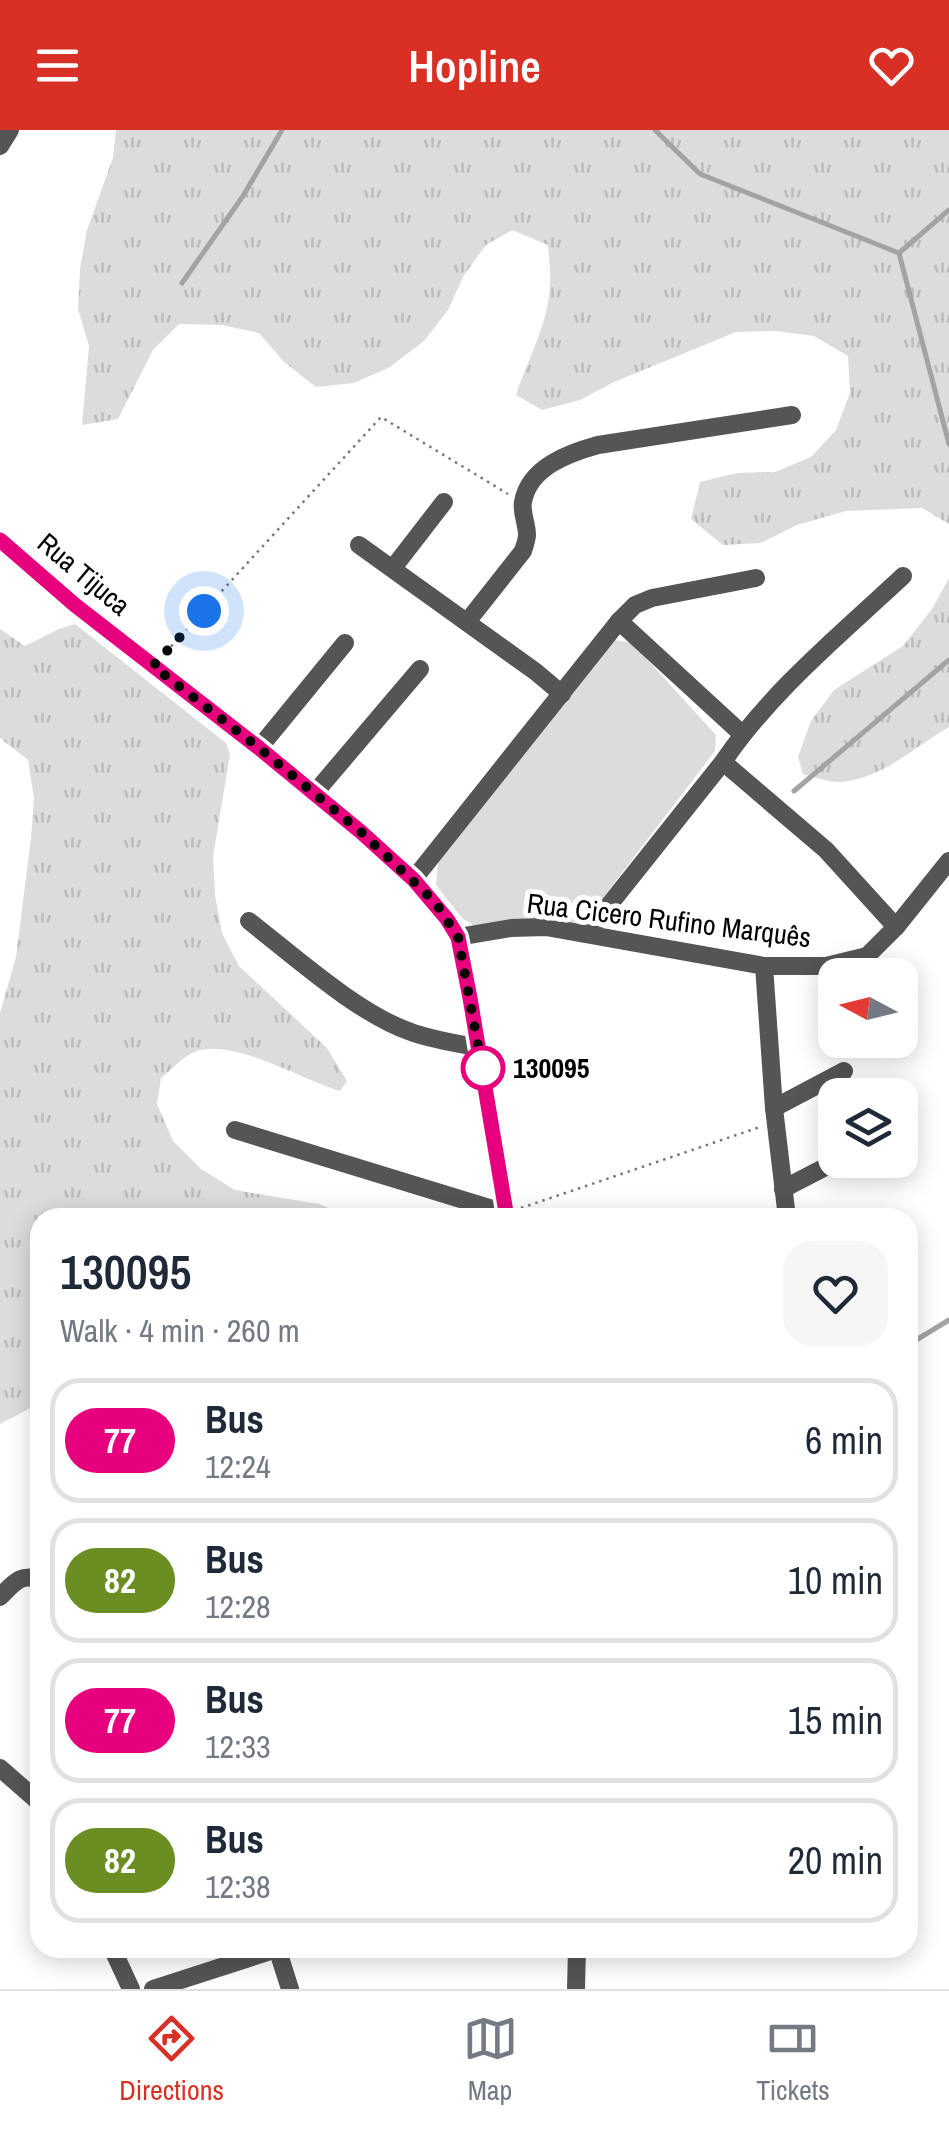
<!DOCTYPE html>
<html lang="en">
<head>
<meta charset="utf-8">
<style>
	:root { --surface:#fff; --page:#f6f6f7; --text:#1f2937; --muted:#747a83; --line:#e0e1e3; --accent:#d93025 }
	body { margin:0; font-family:"Archivo Narrow",sans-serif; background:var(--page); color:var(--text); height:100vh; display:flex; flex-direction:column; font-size:38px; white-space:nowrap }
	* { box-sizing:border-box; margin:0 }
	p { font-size:32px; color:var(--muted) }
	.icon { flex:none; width:55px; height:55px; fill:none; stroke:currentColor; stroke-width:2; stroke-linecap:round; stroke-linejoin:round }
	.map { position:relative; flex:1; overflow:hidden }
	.side { position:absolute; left:30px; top:1078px; width:888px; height:750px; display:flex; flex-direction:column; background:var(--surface); border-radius:30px; box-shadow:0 5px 25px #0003 }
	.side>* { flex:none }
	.badge { padding:0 20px; border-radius:32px; font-size:35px; line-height:65px }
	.needle { width:65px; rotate:277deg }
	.buttons { position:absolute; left:818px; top:828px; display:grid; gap:20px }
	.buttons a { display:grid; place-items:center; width:100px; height:100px; border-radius:20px; background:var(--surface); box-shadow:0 5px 25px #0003; font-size:50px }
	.you { position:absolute; width:50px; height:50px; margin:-25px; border:8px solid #fff; border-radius:50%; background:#1a73e8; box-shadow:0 0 0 15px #1a73e833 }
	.map>.badge { position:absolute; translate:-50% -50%; box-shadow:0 0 0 5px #fff }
	.round { display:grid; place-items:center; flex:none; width:105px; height:105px; border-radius:30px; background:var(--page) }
	.overview { display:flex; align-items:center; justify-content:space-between; height:170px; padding:0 30px }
	h1 { font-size:48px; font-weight:600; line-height:75px }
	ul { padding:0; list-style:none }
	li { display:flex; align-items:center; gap:30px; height:125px; margin:0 20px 15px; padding:0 10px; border:5px solid var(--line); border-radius:30px }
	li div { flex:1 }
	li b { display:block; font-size:38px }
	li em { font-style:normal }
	li .badge { min-width:110px; font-weight:700; text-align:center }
	header { display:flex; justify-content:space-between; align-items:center; height:130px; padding:0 30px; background:var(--accent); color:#fff; font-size:45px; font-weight:600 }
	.menu { display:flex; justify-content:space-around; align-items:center; height:140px; border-top:2px solid var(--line); background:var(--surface); font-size:28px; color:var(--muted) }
	.menu a { display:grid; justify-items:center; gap:5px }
	.menu .selected { color:var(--accent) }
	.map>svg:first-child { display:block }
	.grass { fill:url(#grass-tufts) }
	.green { fill:#dcdcdc }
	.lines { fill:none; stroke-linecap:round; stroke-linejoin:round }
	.stream { stroke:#a3a3a3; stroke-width:5 }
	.path { stroke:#777; stroke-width:2.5; stroke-dasharray:2.5 5; stroke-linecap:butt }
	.minor { stroke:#555; stroke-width:18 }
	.line-casing { stroke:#fff; stroke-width:22 }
	.line { stroke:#e6007e; stroke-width:15 }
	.walk { stroke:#000; stroke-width:10; stroke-dasharray:0 18 }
	.stop-dot { fill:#fff; stroke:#e6007e; stroke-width:5 }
	.labels { text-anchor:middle; stroke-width:10; stroke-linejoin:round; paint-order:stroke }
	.street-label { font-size:28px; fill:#000; stroke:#fff }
	.stop-label { font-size:28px; font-weight:bold; fill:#000; stroke:#fff; text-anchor:start }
</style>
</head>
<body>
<header><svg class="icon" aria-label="menu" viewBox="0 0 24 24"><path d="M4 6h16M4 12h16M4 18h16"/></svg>Hopline<svg class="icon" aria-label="heart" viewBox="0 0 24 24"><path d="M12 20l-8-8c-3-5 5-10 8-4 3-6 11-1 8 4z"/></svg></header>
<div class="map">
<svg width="949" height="1859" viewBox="0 0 949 1859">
	<defs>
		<pattern id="grass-tufts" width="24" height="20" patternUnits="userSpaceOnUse" patternTransform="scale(2.5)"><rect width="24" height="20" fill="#dcdcdc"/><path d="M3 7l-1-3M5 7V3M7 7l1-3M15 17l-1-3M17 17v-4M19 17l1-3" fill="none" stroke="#bbb"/></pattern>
	</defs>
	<rect width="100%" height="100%" fill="#fff"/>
	<g class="grass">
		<path d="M116,0H949V394L922,378L846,381L797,395L761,413L723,415L691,389L700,352L737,343L775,342L811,327L836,300L850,263L848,226L814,206L776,201L736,202L614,252L580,270L542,280L516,265C528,229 548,194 550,156C551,143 549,128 548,115L512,100L486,115L464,145L448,180L424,211L390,237L354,253L316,257L284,232L259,203L221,195L179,194L153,220L118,289L82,295L89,216L78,179L80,139L87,100L113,28Z"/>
		<path d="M949,448V597C914,617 885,647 842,652C830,653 815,647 803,644L798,627L811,591L834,560L903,516L932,479Z"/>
		<path d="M75,494L226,613L230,624L213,727L215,765L222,803L239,836L327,918L347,951L340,961C302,950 229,905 192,923C181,929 171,940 161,948L157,974L173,1011L201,1039L235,1060L319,1074L351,1087L40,1088V1273L0,1294V883L16,827L31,708L34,668L28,630L0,608V499L25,516L59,499Z"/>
	</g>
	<polygon class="green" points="614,510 628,512 634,515 716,605 715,621 586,790 576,795 479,796 473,795 462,788 436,755 438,732"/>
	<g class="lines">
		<g class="stream">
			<polyline points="655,0 700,44 899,123 949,314"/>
			<polyline points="899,123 949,80"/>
			<polyline points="182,153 243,66 282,0"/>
			<polyline points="794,661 949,530"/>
			<polyline points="908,1215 949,1190"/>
		</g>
		<g class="path">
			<polyline points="166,522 381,287 508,364"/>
			<polyline points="521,1078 760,997"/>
		</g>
		<g class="minor">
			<polyline points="0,16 10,0"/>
			<polyline points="0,410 75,475 259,618 361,702 413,750 447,789 458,807 471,867 507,1088"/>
			<polyline points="359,415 536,542 562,564"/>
			<polyline points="393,438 444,372"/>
			<polyline points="619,491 742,604"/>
			<path d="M467,492L523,421C524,418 527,408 527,405C527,394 521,382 523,372C529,337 569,323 598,315L792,285"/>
			<polyline points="259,618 345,513"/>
			<polyline points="723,632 826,720 896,797"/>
			<polyline points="313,665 420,539"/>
			<polyline points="413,750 619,491 635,475 652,468 756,448"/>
			<path d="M249,791C294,826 358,884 411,902C433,910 457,913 480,918"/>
			<path d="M586,804L723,632C771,561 841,504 903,446"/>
			<polyline points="458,807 511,798 546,797 764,836 826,836 867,826 896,797 949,731"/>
			<polyline points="764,836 774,978 787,1088"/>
			<polyline points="774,978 844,941"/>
			<polyline points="235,1000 506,1083"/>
			<polyline points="783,1059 839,1030"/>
			<path d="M0,1467C13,1454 21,1442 40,1450"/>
			<polyline points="0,1638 40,1673"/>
			<polyline points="112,1818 131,1859"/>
			<polyline points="277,1818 290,1859"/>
			<polyline points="153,1859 280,1818"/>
			<polyline points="576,1859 577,1818"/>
		</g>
	</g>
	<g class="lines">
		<defs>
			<polyline id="line" points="0,410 75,475 259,618 361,702 414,750 447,789 458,807 470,868 507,1088"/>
		</defs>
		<use href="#line" class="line-casing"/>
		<use href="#line" class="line"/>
		<polyline class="walk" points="204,481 153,536 259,618 361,702 435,772 458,807 484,948 483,938"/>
	</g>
	<circle class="stop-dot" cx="483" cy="938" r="20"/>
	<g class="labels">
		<g class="street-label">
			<text transform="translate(84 444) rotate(40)" y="10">Rua Tijuca</text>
			<text transform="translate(669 790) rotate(7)" y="10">Rua Cicero Rufino Marquês</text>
		</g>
		<g class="stop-label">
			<text x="513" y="948">130095</text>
		</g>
	</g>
</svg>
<div class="buttons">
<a><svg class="needle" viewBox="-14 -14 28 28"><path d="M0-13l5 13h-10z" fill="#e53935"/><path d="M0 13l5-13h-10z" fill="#747a83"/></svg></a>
<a><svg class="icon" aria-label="layers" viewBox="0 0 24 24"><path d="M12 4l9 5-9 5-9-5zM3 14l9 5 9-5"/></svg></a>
</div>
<div class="you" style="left:204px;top:481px"></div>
<section class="side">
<div class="overview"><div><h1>130095</h1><p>Walk · 4 min · 260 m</p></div><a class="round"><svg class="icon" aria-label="heart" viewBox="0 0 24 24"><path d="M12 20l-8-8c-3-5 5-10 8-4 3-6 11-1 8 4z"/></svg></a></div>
<ul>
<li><span class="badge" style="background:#e6007e;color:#fff">77</span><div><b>Bus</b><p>12:24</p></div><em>6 min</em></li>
<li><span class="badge" style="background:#6b8e23;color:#fff">82</span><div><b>Bus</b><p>12:28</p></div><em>10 min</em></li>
<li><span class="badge" style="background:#e6007e;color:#fff">77</span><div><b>Bus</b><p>12:33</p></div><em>15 min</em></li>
<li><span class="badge" style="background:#6b8e23;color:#fff">82</span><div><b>Bus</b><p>12:38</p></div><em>20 min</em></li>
</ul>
</section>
</div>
<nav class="menu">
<a class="selected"><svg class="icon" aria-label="directions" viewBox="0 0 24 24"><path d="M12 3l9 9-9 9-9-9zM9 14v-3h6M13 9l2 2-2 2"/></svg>Directions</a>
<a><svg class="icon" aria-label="map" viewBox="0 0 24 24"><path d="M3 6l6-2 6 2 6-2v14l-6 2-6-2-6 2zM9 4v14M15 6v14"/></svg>Map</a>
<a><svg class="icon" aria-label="tickets" viewBox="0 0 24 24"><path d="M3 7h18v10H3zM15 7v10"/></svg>Tickets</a>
</nav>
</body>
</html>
